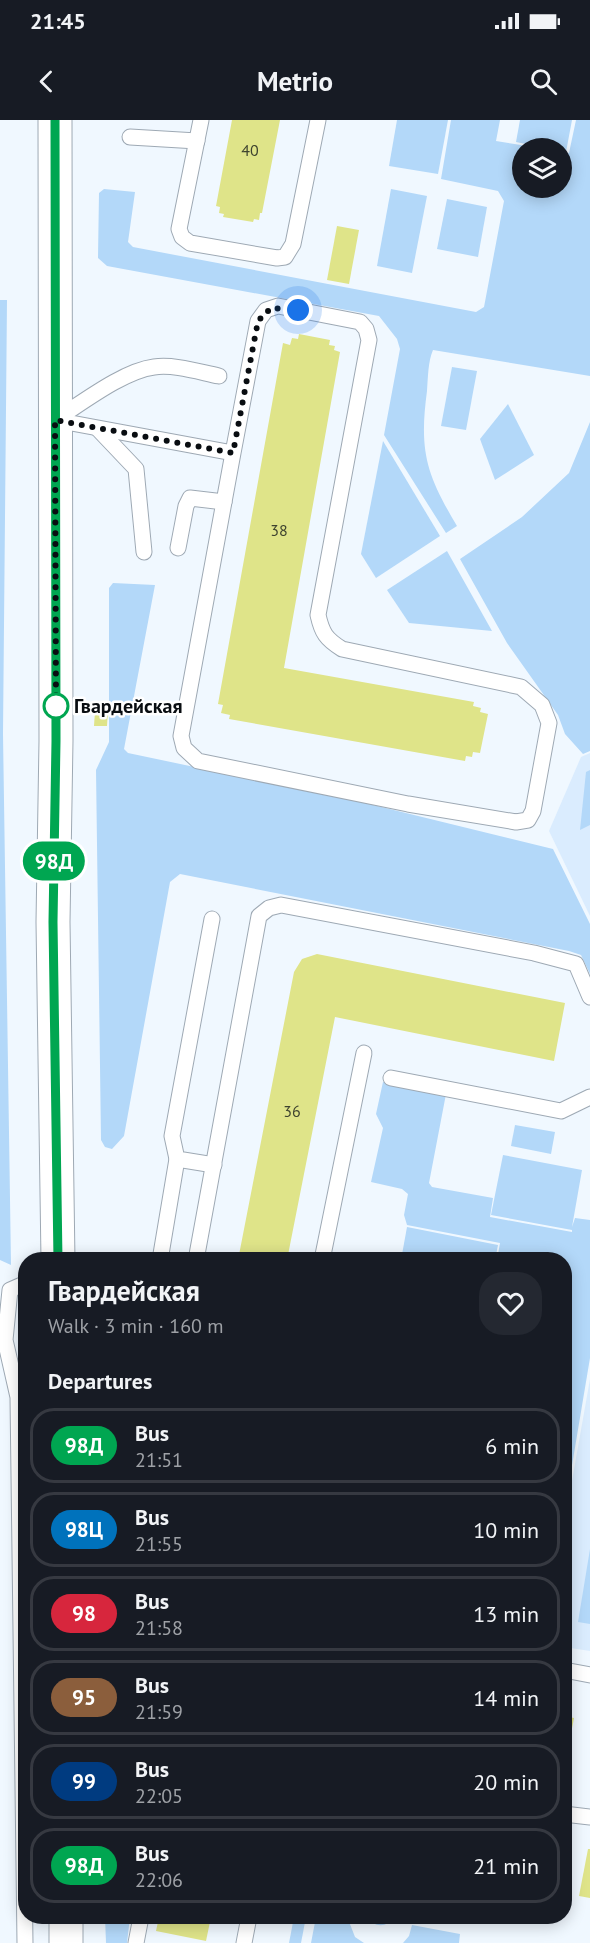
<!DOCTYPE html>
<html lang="en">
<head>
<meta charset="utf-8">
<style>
	:root { --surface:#171b24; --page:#242831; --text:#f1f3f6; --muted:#9ea1a6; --line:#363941 }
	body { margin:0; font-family:"PT Sans",sans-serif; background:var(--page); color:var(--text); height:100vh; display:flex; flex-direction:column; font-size:22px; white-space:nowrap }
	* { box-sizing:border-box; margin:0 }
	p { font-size:20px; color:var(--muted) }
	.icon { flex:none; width:33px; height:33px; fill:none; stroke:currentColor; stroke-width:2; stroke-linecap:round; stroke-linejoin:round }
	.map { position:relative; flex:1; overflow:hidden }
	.details { position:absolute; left:18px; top:1132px; width:554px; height:672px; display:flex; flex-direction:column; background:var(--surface); border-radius:24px; box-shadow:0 3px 15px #0003 }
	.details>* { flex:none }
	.badge { padding:0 12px; border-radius:20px; font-size:21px; line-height:39px }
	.buttons { position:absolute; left:512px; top:18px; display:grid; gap:12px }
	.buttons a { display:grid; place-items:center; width:60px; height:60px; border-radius:50%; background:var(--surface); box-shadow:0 3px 15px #0003; font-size:30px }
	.you { position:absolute; width:30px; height:30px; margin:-15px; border:4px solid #fff; border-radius:50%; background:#1a73e8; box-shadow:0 0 0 9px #1a73e833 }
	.map>.badge { position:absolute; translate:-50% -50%; box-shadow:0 0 0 3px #fff }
	h2 { padding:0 30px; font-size:22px; line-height:54px }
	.round { display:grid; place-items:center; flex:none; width:63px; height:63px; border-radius:24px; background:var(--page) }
	.overview { display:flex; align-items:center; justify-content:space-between; height:102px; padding:0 30px }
	h1 { font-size:28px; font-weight:700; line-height:45px }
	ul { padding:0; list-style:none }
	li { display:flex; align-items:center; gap:18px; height:75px; margin:0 12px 9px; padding:0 18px; border:3px solid var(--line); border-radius:24px }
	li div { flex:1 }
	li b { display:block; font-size:22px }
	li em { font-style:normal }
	li .badge { min-width:66px; font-weight:700; text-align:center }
	.status { display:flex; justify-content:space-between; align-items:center; height:42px; padding:0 30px; background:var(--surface); direction:ltr }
	.status svg { height:16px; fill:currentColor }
	header { display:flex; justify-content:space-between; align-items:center; height:78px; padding:0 30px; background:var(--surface); font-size:27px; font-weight:700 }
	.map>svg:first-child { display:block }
	.built { fill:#daecfe }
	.green { fill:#b3d8f9 }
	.building { fill:#dfe489 }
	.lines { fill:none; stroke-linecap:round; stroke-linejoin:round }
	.service-casing { stroke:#9ea9b4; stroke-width:17 }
	.primary-casing { stroke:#9ea9b4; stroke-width:35 }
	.service { stroke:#fff; stroke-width:15 }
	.primary { stroke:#fff; stroke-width:33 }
	.line-casing { stroke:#fff; stroke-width:14 }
	.line { stroke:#00a651; stroke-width:9 }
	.walk { stroke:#090d11; stroke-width:6; stroke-dasharray:0 10.8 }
	.stop-dot { fill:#fff; stroke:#00a651; stroke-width:3 }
	.labels { text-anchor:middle; stroke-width:5; stroke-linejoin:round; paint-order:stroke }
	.number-label { font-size:16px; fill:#3e432f }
	.stop-label { font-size:20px; font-weight:bold; fill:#090d11; stroke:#fff; text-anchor:start }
</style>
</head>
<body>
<div class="status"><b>21:45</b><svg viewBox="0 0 49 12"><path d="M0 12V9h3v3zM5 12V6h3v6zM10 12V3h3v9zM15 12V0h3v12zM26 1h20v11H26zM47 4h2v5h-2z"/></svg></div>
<header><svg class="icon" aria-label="back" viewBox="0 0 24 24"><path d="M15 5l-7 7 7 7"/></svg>Metrio<svg class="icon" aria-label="search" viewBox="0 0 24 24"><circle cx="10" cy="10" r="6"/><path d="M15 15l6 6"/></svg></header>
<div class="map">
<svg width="590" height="1823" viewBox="0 0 590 1823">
	<rect width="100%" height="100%" fill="#f0f8ff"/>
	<g class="built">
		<polygon points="590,633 590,796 549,711 581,637"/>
		<polygon points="590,1259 590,1531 564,1527 564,1406"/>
	</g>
	<g class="green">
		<polygon points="397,0 448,0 438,54 389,46"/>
		<path d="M451,0H500L496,21L540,28H522V68H561V32L569,33L576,0H590V256L433,230C428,241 428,258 427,271C419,331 426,354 457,406L446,413L384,315L400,229L397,219L379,196L107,146L98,138L99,73L104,69L135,72L128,122L133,127L476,192L484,187L504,81L498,71L441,59Z"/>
		<polygon points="520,0 572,0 566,32 516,22"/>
		<polygon points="391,69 427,76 412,153 377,146"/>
		<polygon points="447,79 487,87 478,137 437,129"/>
		<polygon points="0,180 7,180 3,614 11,1145 0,1140"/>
		<polygon points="452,247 477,251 466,310 441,306"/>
		<polygon points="508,284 534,335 495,360 480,319"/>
		<polygon points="590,302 590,631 583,634 565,614 558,595 507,523 460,439 522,397 569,353"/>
		<polygon points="383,321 440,416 376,458 361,434"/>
		<polygon points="447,431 492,511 409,503 387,470"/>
		<polygon points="113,463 155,465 124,629 128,633 361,682 553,729 590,804 590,854 581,835 569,831 180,754 170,762 124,1016 112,1029 105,1027 101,1020 96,650 109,622 109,468"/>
		<polygon points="590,650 590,705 580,710 586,652"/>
		<polygon points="383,962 446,974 429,1063 432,1067 493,1078 490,1097 572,1112 572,1110 491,1095 503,1035 582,1050 572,1107 575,1098 590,1100 590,1238 564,1393 564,1140 497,1140 500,1123 407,1105 404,1095 408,1074 402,1069 371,1062 383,1008 376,994"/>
		<polygon points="515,1005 555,1012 551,1034 511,1026"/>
		<polygon points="407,1107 498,1125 495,1140 401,1140"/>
		<polygon points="590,1429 590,1504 578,1502"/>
		<polygon points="105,1797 130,1797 127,1823 106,1823"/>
		<polygon points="294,1797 306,1797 301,1823 289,1823"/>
		<polygon points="316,1797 348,1799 355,1817 364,1823 311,1823"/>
		<path d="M367,1797H394C387,1808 374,1808 367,1797Z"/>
		<polygon points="412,1805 460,1814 459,1823 403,1823 409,1816"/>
	</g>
	<g class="building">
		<polygon points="232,0 280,0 262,93 260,93 259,100 254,99 253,102 223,97 224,94 219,93 220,87 216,86"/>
		<polygon points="337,106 359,110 349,164 327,160"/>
		<polygon points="299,214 330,220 329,225 335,226 334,230 340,232 284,548 474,582 473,586 481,588 480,592 488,594 480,633 473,632 472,637 466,636 465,641 229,599 230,595 221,593 223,585 218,584 283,223 290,225 292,218 298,219"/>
		<polygon points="95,591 108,591 107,606 94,606"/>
		<polygon points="317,834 565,883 554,941 335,897 287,1140 238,1140 294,852 302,839"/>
		<polygon points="564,1596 574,1598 565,1645 564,1644"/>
		<polygon points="588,1729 590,1729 590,1778 579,1776"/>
		<polygon points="159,1797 211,1797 206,1821 156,1811"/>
	</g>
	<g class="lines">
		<defs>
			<g id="service">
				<polyline points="201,0 179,109 182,117 190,123 277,138 285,137 293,124 318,0"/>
				<polyline points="130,17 197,21"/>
				<path d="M55,300L233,333L181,616L184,628L198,641L408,684L516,702L528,700L533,691L549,603L542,585L521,567L342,529C326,519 322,513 318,495L369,220L366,209L360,202L278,186L266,190L258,201L233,333"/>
				<path d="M55,300C82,283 123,251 154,247C174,244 199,252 219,256"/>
				<polyline points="98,309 136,349 144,432"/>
				<polyline points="178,428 186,386 190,378 224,382"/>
				<polyline points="212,799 172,1016 177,1039 214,1045"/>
				<polyline points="391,958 561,991 590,977"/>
				<polyline points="160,1140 177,1039"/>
				<polyline points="196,1140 259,796 269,788 281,785 534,833 576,844 590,877"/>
				<polyline points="322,1140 364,933"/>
				<polyline points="564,1550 590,1555"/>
				<polyline points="564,1694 590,1697"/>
				<polyline points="25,1823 18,1277 5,1220 10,1170 26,1163"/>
				<polyline points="136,1823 141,1797"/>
				<polyline points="244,1823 249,1797"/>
			</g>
			<g id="primary">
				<polyline points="55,0 56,621 53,802 58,1140"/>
				<polyline points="66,1797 66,1823"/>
			</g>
		</defs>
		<use href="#service" class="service-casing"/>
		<use href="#primary" class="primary-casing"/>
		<use href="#service" class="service"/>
		<use href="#primary" class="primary"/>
	</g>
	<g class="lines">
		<defs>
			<polyline id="line" points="55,0 56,621 53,802 58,1140"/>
		</defs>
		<use href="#line" class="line-casing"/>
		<use href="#line" class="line"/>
		<polyline class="walk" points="56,586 55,300 233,333 258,201 271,188 298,190"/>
	</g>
	<circle class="stop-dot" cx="56" cy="586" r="12"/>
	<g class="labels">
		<g class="number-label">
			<text x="250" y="36">40</text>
			<text x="279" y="416">38</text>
			<text x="292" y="997">36</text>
		</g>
		<g class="stop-label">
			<text x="74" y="593">Гвардейская</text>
		</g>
	</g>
</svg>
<div class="buttons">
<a><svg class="icon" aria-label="layers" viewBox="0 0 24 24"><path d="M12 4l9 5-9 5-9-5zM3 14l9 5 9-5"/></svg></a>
</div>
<div class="you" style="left:298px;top:190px"></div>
<b class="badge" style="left:54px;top:741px;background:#00a651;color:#fff">98Д</b>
<section class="details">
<div class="overview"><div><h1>Гвардейская</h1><p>Walk · 3 min · 160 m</p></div><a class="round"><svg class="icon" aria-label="heart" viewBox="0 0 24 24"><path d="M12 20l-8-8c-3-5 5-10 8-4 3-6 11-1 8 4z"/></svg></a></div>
<h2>Departures</h2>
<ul>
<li><span class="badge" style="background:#00a651;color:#fff">98Д</span><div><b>Bus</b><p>21:51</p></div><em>6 min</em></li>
<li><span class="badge" style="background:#0072bc;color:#fff">98Ц</span><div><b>Bus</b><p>21:55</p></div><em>10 min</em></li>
<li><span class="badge" style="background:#d7263d;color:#fff">98</span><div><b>Bus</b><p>21:58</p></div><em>13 min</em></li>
<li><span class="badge" style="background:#8b5e3c;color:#fff">95</span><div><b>Bus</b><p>21:59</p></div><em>14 min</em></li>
<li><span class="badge" style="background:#003b80;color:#fff">99</span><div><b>Bus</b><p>22:05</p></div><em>20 min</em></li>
<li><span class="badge" style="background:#00a651;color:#fff">98Д</span><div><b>Bus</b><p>22:06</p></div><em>21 min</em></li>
</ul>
</section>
</div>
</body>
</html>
